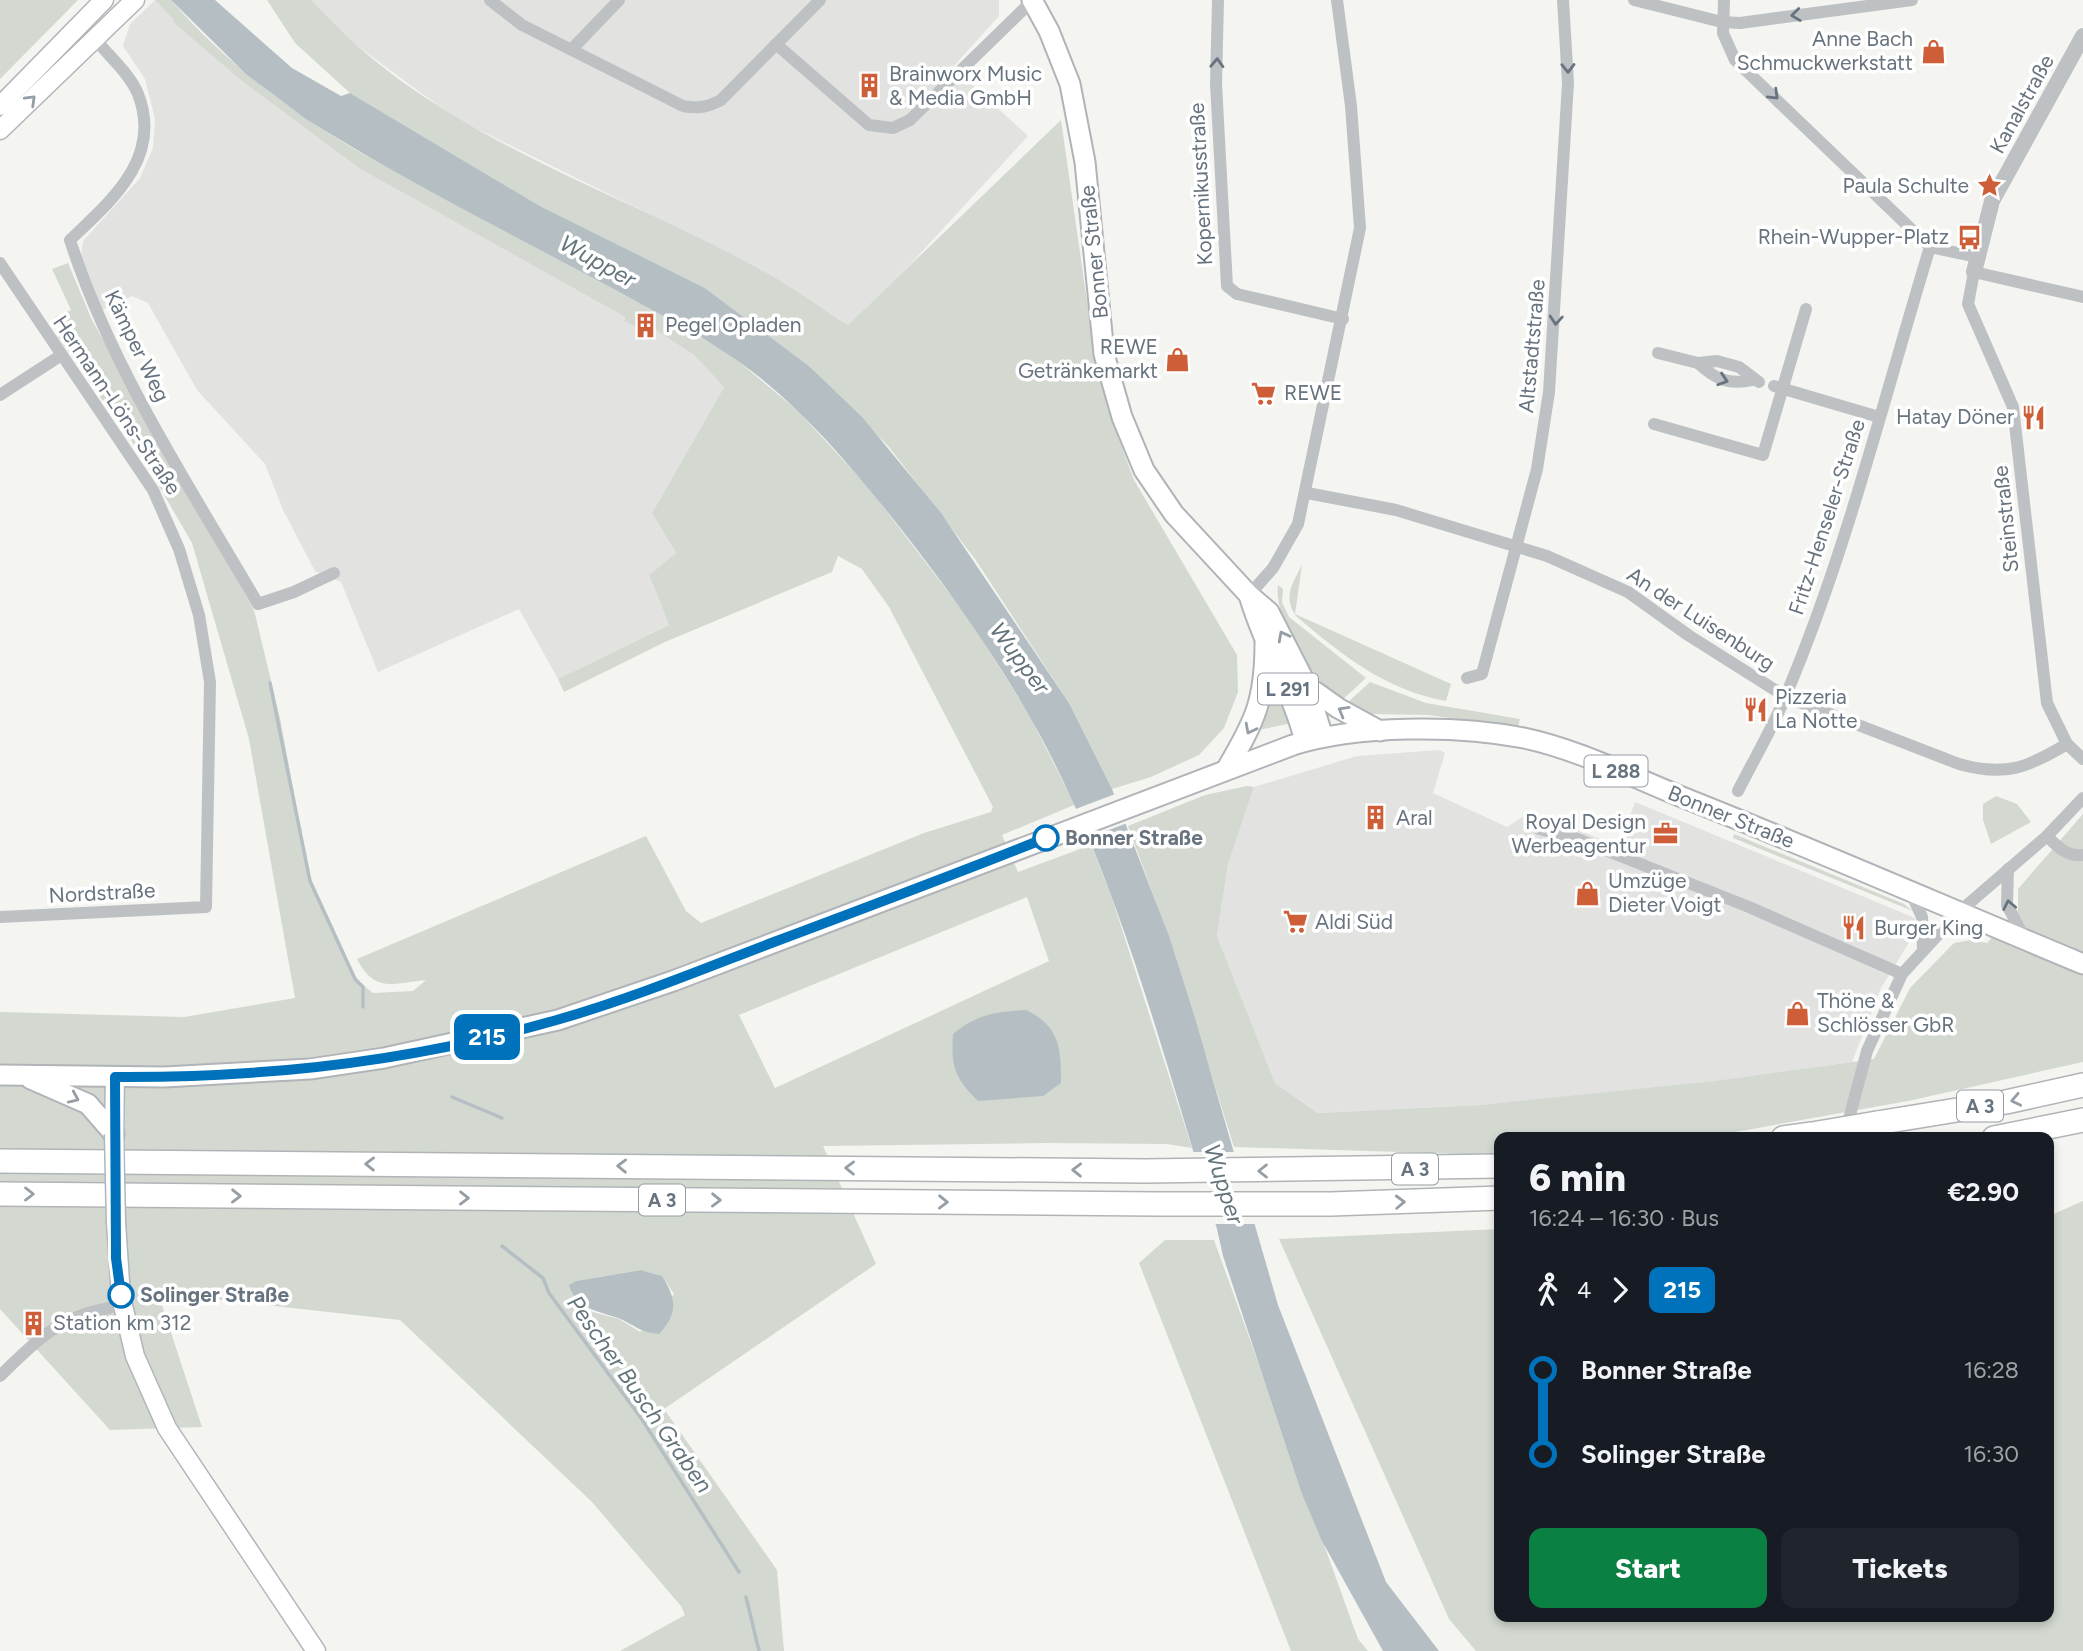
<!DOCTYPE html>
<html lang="en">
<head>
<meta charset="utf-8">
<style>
	:root { --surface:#171b24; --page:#20242c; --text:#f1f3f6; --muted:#9ea1a6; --accent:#0b8043 }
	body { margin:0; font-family:Figtree,sans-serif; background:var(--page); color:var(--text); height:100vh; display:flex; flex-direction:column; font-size:26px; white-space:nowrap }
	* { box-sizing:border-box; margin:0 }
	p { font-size:23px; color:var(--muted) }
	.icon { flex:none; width:38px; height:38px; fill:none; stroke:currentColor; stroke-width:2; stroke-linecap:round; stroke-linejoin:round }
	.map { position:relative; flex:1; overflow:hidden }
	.panel { position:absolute; left:1494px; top:1132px; width:560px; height:490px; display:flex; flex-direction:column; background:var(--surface); border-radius:14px; box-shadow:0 4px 10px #0003 }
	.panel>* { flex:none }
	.badge { padding:0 14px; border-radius:10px; font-size:24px; line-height:46px }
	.map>.badge { position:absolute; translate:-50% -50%; box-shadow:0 0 0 4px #fff }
	.legs { display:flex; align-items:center; gap:10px; height:77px; padding:0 35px; font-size:23px }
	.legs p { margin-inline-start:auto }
	.headline { display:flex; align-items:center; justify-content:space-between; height:119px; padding:0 35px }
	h1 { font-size:38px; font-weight:800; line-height:52px }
	.primary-button { display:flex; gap:14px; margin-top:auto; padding:14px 35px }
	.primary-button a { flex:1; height:80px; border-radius:14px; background:var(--accent); color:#fff; font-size:28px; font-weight:800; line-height:80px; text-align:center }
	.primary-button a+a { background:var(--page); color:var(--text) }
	ul { padding:0 35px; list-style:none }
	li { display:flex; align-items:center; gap:24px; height:84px; font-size:26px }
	li i { display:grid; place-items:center; width:10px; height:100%; margin:0 9px; background:currentColor }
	li i::after { content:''; width:18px; height:18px; margin:-9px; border:5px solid; border-radius:50%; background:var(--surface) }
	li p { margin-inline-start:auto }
	li:first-child i { background:linear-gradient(#0000 50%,currentColor 0) }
	li:last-child i { background:linear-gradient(currentColor 50%,#0000 0) }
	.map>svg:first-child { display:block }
	.built { fill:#e2e3e1 }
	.green { fill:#d3d9d1; fill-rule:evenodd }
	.water { fill:#b5bfc3 }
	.pier { fill:#f4f4f1 }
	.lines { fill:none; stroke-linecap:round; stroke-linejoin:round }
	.stream { stroke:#b5bfc3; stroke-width:3.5 }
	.secondary-casing { stroke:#b1b5b9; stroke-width:21 }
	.primary-casing { stroke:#b0b3b7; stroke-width:23 }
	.motorway-casing { stroke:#b1b4b7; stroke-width:26 }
	.minor { stroke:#bec1c4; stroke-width:12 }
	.tertiary { stroke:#bec1c4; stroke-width:16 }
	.secondary { stroke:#fff; stroke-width:18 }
	.primary { stroke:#fff; stroke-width:19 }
	.motorway { stroke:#fff; stroke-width:23 }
	.secondary-bridge-casing { stroke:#b1b5b9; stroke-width:21; stroke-linecap:butt }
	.motorway-bridge-casing { stroke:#b1b4b7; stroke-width:26; stroke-linecap:butt }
	.secondary-bridge { stroke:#fff; stroke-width:18 }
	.motorway-bridge { stroke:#fff; stroke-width:23 }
	.oneway { stroke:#67737e }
	.oneway2 { stroke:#959da5 }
	.line-1-casing { stroke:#fff; stroke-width:16 }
	.line-1 { stroke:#0072bc; stroke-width:10 }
	.stop-1-dot { fill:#fff; stroke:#0072bc; stroke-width:3.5 }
	.labels { text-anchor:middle; stroke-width:7; stroke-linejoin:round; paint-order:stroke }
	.shield { fill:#fff; stroke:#959da5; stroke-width:2 }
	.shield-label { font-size:19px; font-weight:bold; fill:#67737e }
	.poi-label { font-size:21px; fill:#67737e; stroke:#fff; text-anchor:start }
	.street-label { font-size:21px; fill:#67737e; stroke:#fff }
	.stop-label { font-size:21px; font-weight:bold; fill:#67737e; stroke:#fff; text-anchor:start }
	.water-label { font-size:23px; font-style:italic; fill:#63747b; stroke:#fff }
</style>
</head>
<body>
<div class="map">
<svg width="2083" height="1651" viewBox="0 0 2083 1651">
	<rect width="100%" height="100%" fill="#f4f4f1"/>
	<g class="built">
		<polygon points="155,0 175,20 410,196 625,317 624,320 651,335 654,329 694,355 724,387 652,513 676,553 649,575 669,625 558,679 519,609 378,672 341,582 315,571 283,510 265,464 197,390 148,303 132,296 102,310 81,256 83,241 140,178 153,148 155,119 145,79 123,46 130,24"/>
		<polygon points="312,0 999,0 999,16 953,67 1028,136 907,268 848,325 760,269 455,118 344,36"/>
		<polygon points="1439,750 1445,753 1433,793 1507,827 1530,812 1619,846 1635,802 1915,918 1913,936 1881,988 1852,1062 1683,1086 1480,1105 1318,1113 1275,1083 1217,936 1228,864 1254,787 1357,756"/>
	</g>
	<g class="green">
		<polygon points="0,0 78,0 0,79"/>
		<path d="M155,0H171C224,61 287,109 356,150L674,322L732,356L798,411L868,487L972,623L1029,715L1071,797L1074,805L1002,835L1018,872L1091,845L1112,898L1192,1148L1167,1144L1046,1143L823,1146L876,1264L664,1409L777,1570L784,1651H620L685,1615L681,1606L592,1502L400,1320L158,1293L202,1427L110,1430L0,1309V1012L184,1017L295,998L249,739L192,543L138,450L57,336L60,327L55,317L71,310L52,269L68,263L92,320L254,610L280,718L311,886L357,980L373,993L413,991L426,980C394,983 375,994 357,959L646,836L686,911L701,923L924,833L991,812L993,807L889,607L862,569L838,556L832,572L665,642L564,692L558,679L669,625L649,575L676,553L652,513L724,387L694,355L654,329L651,335L624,321L625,317L359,168L241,80L173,22L174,20ZM1027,897L1049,961L775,1088L739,1015ZM641,1270L662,1276L674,1294L640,1332L619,1319L589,1311L576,1281Z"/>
		<path d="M267,0H312C427,133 608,186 758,268C789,285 818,306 848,325L1061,120L1094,350L1107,407L1134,480L1237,655L1238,692L1224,728L1199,755L1151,777L1112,789L1069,703L975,559L889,447L809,366L705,288L540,206L350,93L295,43Z"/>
		<path d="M1302,565L1295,614L1451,684L1446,701C1385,690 1342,655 1296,616C1283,597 1292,584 1302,565Z"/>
		<path d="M1278,585L1283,589L1282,602L1289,617L1366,678L1340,702C1315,680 1273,619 1278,585Z"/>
		<polygon points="1273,678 1293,723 1258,730 1272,697"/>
		<polygon points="1370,682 1426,703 1520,719 1518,727 1428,715 1371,714 1345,705"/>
		<polygon points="1247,786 1254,787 1228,864 1217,936 1275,1083 1318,1113 1480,1105 1715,1081 1874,1059 1910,988 1954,943 1971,940 1987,943 2018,909 2018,889 2083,814 2083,1062 1908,1101 1713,1136 1500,1138 1498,1155 1234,1147 1169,938 1128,826 1205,795"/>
		<polygon points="1996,796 2017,804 2031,822 1991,844 1983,820 1983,804"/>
		<polygon points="1734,834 1904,904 1913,911 1733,838"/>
		<polygon points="2083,1201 2083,1651 1476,1651 1449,1619 1279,1239 1500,1229 1500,1617 2049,1617 2049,1216"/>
		<polygon points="1165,1240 1214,1240 1358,1639 1368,1651 1291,1651 1139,1263"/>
	</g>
	<g class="water">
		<path d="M171,0H215L292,68L341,96L350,93L540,206L705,288L809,366L863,418L941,513L1069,703L1112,789L1169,936L1195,1018L1278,1305L1386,1582L1439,1651H1383L1322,1541L1302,1494L1223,1256L1217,1229C1172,1085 1134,937 1072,800C1027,699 962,606 894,520C846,460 793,397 729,355C693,331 655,312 617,291C514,235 406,182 306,119L246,74Z"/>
		<path d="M1026,1010C1060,1026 1061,1049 1061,1083L1043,1096L978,1101C954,1077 951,1067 953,1034C977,1014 995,1012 1026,1010Z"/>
		<path d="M641,1270L662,1276C676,1298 679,1313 659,1334C639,1332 635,1325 618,1318C598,1311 576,1309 569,1285L576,1281Z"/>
	</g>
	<g class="pier">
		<polygon points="1118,793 1130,822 1085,839 1073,810"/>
		<polygon points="1189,1152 1239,1152 1259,1224 1212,1224"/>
	</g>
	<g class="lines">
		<g class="stream">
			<polyline points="270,683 310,881 355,979 363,987 363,1007"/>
			<polyline points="452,1097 502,1118"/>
			<polyline points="502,1246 543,1278 549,1293 641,1418 739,1572"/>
			<polyline points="746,1597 759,1651"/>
		</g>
		<defs>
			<g id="secondary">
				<polyline points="0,106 104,0"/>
				<polyline points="0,130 135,0"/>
				<polyline points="114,1134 115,1077"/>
				<polyline points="116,1222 121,1297 135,1356 167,1428 316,1651"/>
			</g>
			<g id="primary">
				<polyline points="1032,0 1049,31 1070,84 1085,162 1104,354 1122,417 1144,470 1174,514 1249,595 1269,612 1307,686 1323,737"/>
				<path d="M1249,595C1263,645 1292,690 1305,741"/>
				<polyline points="1307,686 1338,708 1380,731"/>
				<path d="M1226,770C1255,721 1265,701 1265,643"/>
				<path d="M0,1075L164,1077L310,1069L384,1058L558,1020L673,981L1293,745C1358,725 1457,725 1524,738C1581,750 1638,780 1692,801C1823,853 1953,910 2083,964"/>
				<polyline points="31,1079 88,1104 114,1134"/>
			</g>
			<g id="motorway">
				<polyline points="1877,1123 2006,1102 2083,1085"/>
				<polyline points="1783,1138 1812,1134"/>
				<polyline points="1994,1138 2083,1120"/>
				<polyline points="0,1161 1145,1171 1500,1166"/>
				<polyline points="0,1194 1157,1204 1331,1204 1500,1198"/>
			</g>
		</defs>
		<use href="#secondary" class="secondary-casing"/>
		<use href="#primary" class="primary-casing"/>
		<use href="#motorway" class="motorway-casing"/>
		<g class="minor">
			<path d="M490,0L522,25L683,106C698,109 708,107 721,100L820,0"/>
			<polyline points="1218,0 1216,84 1227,286 1237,294 1343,319"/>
			<polyline points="1634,0 1722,22 1740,23 1912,0"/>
			<polyline points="1724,0 1723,33 1735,60 1930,247 1977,257"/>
			<path d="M95,39C109,56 130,74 138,94C163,158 111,201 70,240C112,370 190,487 258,604L294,592L334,573"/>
			<polyline points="776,44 869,125 893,128 910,120 1033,0"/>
			<polyline points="572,49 619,0"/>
			<polyline points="0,263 153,490 179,549 199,615 210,682 206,907 0,917"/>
			<polyline points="2083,297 1974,272 1968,304 2013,407 2047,703 2067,744 2083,759"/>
			<polyline points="1658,353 1698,363 1717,361 1739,367 1759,382"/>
			<path d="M1698,363C1716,380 1729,385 1753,380"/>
			<polyline points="1774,386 1879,417"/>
			<polyline points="0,395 60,356"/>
			<polyline points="1654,424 1763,455 1806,309"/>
			<path d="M1307,493L1396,510L1547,556L1628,592L1688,635L1786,697L1959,764C2005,777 2027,768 2067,744"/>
			<polyline points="1249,595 1273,568 1298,524 1360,228 1351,106 1337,0"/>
			<polyline points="1467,678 1482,674 1537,469 1549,392 1568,83 1563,0"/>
			<path d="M1738,791C1754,759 1773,728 1786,695C1847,551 1884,397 1930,247"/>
			<polyline points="1539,829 1575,838 1749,907 1902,974"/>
			<path d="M2047,836C2058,847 2067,857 2083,855"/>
			<polyline points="2008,869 2007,905 2024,937"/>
			<polyline points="1910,891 1922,917 1923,950"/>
			<polyline points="1846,1130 1867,1051 1902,974 1959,912 2047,836 2083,798"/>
			<path d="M0,1376C35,1342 58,1317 109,1308"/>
		</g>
		<polyline class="tertiary" points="1974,272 1992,201 2083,36"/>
		<use href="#secondary" class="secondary"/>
		<use href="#primary" class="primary"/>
		<use href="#motorway" class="motorway"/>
		<defs>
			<polyline id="secondary-bridge" points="114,1134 116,1222"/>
			<polyline id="motorway-bridge" points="1812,1134 1877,1123"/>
		</defs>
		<use href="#secondary-bridge" class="secondary-bridge-casing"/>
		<use href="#motorway-bridge" class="motorway-bridge-casing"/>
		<use href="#secondary-bridge" class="secondary-bridge"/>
		<use href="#motorway-bridge" class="motorway-bridge"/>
	</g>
	<defs><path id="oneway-chevron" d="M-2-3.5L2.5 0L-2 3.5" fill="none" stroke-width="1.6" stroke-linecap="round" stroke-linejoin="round" transform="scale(1.75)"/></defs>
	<g class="oneway">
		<use href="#oneway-chevron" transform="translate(1796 15) rotate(173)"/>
		<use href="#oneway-chevron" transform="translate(1217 63) rotate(-88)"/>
		<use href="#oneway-chevron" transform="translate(1568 68) rotate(89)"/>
		<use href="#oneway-chevron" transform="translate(1774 95) rotate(44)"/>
		<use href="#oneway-chevron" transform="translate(1556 320) rotate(94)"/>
		<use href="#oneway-chevron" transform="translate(1723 380) rotate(18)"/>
		<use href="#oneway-chevron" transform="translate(2009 905) rotate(-101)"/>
	</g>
	<g class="oneway2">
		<use href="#oneway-chevron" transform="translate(31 100) rotate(-44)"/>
		<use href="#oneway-chevron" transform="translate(1283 636) rotate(-118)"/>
		<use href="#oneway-chevron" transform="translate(1343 711) rotate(-150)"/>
		<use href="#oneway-chevron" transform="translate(1250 729) rotate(117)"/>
		<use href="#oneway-chevron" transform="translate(74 1098) rotate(24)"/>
		<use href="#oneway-chevron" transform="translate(2016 1100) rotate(168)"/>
		<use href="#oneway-chevron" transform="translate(370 1164) rotate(-179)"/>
		<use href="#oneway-chevron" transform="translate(622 1166) rotate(-179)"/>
		<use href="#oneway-chevron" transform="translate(850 1168) rotate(-179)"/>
		<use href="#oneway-chevron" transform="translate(1077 1170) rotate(-179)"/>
		<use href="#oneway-chevron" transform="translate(1263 1171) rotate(180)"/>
		<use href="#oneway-chevron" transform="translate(29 1194)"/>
		<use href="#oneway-chevron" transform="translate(236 1196) rotate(1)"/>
		<use href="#oneway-chevron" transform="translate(464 1198) rotate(1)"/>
		<use href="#oneway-chevron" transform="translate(716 1200) rotate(1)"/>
		<use href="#oneway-chevron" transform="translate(943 1202) rotate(1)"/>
		<use href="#oneway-chevron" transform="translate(1400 1202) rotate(-2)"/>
	</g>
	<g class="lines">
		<defs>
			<path id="line-1" d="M121,1295L116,1258L115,1077C265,1078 416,1061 560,1019C633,998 703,969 774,942C865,908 956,874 1046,838"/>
		</defs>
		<use href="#line-1" class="line-1-casing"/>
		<use href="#line-1" class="line-1"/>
	</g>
	<defs>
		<symbol id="shop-bare" viewBox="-9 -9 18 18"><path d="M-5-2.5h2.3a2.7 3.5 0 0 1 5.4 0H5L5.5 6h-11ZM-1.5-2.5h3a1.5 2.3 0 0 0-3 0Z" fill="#ce5e37" stroke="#fff" stroke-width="2.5" paint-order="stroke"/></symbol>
		<symbol id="building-bare" viewBox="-9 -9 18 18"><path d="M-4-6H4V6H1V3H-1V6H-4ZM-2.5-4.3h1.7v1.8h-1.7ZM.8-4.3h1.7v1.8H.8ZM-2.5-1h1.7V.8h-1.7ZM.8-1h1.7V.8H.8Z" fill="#ce5e37" stroke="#fff" stroke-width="2.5" paint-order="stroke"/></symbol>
		<symbol id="sight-bare" viewBox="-9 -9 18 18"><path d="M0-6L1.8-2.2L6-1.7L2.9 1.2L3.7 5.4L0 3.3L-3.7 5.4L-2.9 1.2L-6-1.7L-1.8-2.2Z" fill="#ce5e37" stroke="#fff" stroke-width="2.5" paint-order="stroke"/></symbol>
		<symbol id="bus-bare" viewBox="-9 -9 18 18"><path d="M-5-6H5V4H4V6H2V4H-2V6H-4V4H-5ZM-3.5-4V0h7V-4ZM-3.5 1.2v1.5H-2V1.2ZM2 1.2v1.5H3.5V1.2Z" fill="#ce5e37" stroke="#fff" stroke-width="2.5" paint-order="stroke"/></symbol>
		<symbol id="supermarket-bare" viewBox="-9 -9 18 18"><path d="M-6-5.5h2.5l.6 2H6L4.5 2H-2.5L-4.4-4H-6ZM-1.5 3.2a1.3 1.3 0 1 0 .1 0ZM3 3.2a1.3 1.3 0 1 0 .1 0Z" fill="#ce5e37" stroke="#fff" stroke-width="2.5" paint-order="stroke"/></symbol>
		<symbol id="restaurant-bare" viewBox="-9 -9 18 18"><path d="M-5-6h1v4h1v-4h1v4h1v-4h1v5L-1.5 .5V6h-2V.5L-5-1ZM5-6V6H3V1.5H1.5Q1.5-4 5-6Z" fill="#ce5e37" stroke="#fff" stroke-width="2.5" paint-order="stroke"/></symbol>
		<symbol id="office-bare" viewBox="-9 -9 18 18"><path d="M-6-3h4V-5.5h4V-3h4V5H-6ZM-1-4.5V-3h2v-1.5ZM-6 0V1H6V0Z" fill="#ce5e37" stroke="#fff" stroke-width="2.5" paint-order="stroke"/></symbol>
	</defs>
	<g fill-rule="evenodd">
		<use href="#shop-bare" x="1916" y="34" width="35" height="35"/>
		<use href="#building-bare" x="852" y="68" width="35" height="35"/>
		<use href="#sight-bare" x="1972" y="168" width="35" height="35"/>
		<use href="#bus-bare" x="1952" y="220" width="35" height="35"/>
		<use href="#building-bare" x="628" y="308" width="35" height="35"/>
		<use href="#shop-bare" x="1160" y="342" width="35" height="35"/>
		<use href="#supermarket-bare" x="1246" y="376" width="35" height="35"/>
		<use href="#restaurant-bare" x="2016" y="400" width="35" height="35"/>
		<use href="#restaurant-bare" x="1738" y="692" width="35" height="35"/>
		<use href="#building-bare" x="1358" y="800" width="35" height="35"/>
		<use href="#office-bare" x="1648" y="816" width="35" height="35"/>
		<use href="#shop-bare" x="1570" y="876" width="35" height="35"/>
		<use href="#supermarket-bare" x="1278" y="904" width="35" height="35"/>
		<use href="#restaurant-bare" x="1836" y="910" width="35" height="35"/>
		<use href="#shop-bare" x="1780" y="996" width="35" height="35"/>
		<use href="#building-bare" x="16" y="1306" width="35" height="35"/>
	</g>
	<g class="stop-1-dot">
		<circle cx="1046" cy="838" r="12"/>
		<circle cx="121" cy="1295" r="12"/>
	</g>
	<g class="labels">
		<g class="shield">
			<rect x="1258" y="673.5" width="60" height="31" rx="5"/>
			<rect x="1584.5" y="755.5" width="63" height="31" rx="5"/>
			<rect x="1957" y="1090.5" width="46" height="31" rx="5"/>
			<rect x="1392" y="1153.5" width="46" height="31" rx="5"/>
			<rect x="639" y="1184.5" width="46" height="31" rx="5"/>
		</g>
		<g class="shield-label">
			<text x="1288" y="696">L 291</text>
			<text x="1616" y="778">L 288</text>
			<text x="1980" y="1113">A 3</text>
			<text x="1415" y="1176">A 3</text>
			<text x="662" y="1207">A 3</text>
		</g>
		<g class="poi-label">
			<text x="1913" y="46" text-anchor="end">Anne Bach<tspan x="1913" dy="24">Schmuckwerkstatt</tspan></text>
			<text x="889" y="81">Brainworx Music<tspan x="889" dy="24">&amp; Media GmbH</tspan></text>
			<text x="1969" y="193" text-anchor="end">Paula Schulte</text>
			<text x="1949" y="244" text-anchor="end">Rhein-Wupper-Platz</text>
			<text x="665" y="332">Pegel Opladen</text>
			<text x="1158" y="354" text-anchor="end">REWE<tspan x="1158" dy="24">Getränkemarkt</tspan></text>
			<text x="1284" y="400">REWE</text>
			<text x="2014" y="424" text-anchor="end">Hatay Döner</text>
			<text x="1775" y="704">Pizzeria<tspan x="1775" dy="24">La Notte</tspan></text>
			<text x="1396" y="825">Aral</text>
			<text x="1646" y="829" text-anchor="end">Royal Design<tspan x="1646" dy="24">Werbeagentur</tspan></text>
			<text x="1608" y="888">Umzüge<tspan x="1608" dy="24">Dieter Voigt</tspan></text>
			<text x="1315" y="929">Aldi Süd</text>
			<text x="1874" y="935">Burger King</text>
			<text x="1817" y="1008">Thöne &amp;<tspan x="1817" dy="24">Schlösser GbR</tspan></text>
			<text x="53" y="1330">Station km 312</text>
		</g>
		<g class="street-label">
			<text transform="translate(2022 104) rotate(-61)" y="7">Kanalstraße</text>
			<text transform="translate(1201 184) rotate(-93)" y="7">Kopernikusstraße</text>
			<text transform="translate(1094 252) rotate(-96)" y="7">Bonner Straße</text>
			<text transform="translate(137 346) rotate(64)" y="7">Kämper Weg</text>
			<text transform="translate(1532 346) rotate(-85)" y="7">Altstadtstraße</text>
			<text transform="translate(117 405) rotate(56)" y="7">Hermann-Löns-Straße</text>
			<text transform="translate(1827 517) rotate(-72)" y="7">Fritz-Henseler-Straße</text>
			<text transform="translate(2006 519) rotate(-96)" y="7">Steinstraße</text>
			<text transform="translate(1701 619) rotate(33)" y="7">An der Luisenburg</text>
			<text transform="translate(1731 817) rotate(22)" y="7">Bonner Straße</text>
			<text transform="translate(102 893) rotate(-3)" y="7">Nordstraße</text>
		</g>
		<g class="stop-label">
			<text x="1065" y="845">Bonner Straße</text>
			<text x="140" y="1302">Solinger Straße</text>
		</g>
		<g class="water-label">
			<text transform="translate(598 261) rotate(29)" y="8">Wupper</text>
			<text transform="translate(1020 658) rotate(53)" y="8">Wupper</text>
			<text transform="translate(1224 1184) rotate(72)" y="8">Wupper</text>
			<text transform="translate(640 1394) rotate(55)" y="8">Pescher Busch Graben</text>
		</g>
	</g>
</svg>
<b class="badge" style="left:487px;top:1037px;background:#0072bc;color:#fff">215</b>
<section class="panel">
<div class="headline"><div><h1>6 min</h1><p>16:24 – 16:30 · Bus</p></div><b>€2.90</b></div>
<div class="legs"><svg class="icon" aria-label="walk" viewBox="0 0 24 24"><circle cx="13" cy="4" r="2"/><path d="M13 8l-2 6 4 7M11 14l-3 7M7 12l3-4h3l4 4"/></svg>4<svg class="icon" aria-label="forward" viewBox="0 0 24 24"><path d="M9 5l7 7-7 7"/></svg><b class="badge" style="background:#0072bc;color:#fff">215</b></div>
<ul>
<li><i style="color:#0072bc"></i><b>Bonner Straße</b><p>16:28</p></li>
<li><i style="color:#0072bc"></i><b>Solinger Straße</b><p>16:30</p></li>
</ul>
<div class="primary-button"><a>Start</a><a>Tickets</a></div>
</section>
</div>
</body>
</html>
